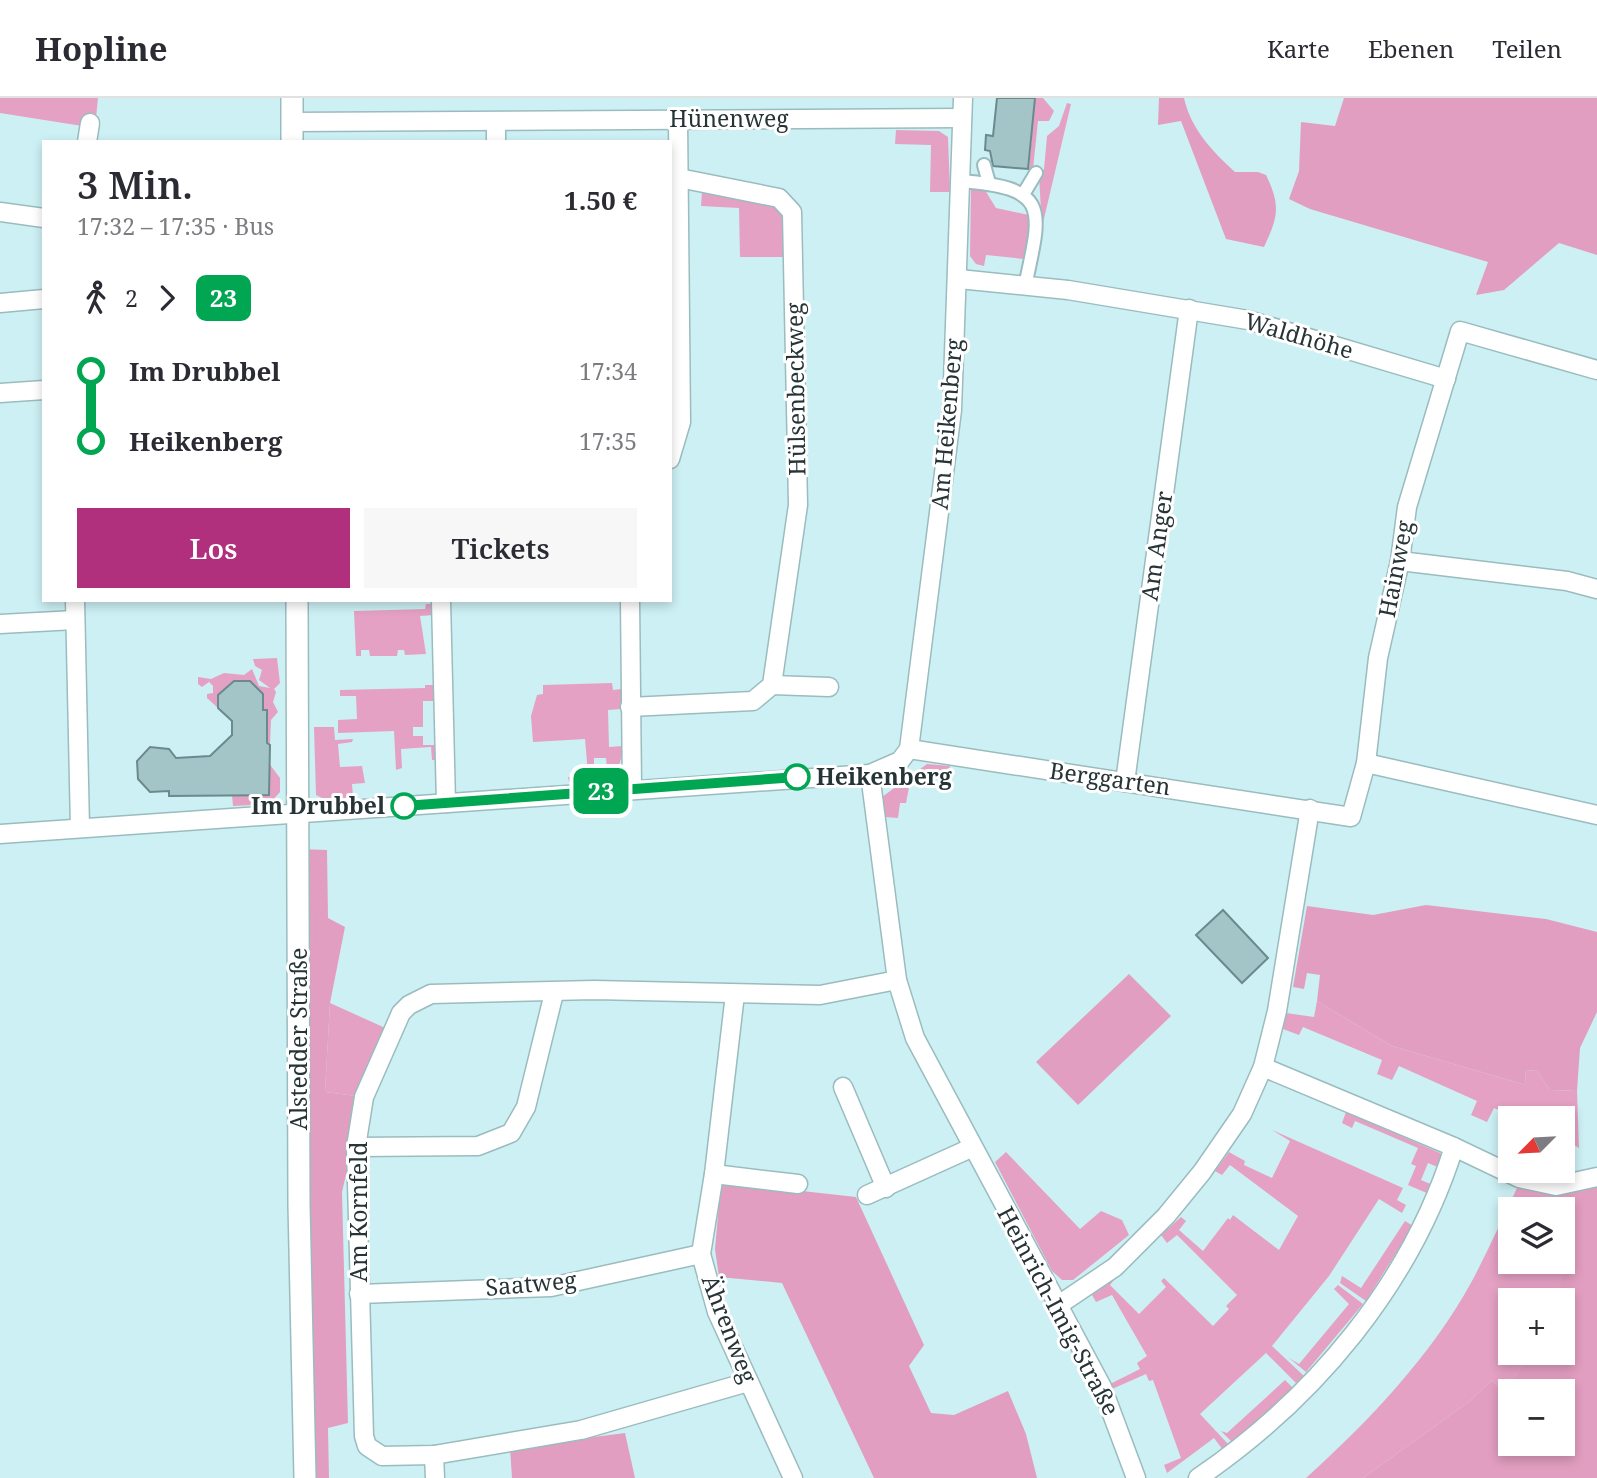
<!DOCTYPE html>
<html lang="de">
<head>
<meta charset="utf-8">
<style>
	:root { --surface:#fff; --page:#f7f7f7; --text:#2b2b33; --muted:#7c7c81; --line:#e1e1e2; --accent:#b0307d }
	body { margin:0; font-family:"Noto Serif",serif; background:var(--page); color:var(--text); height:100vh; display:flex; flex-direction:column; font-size:26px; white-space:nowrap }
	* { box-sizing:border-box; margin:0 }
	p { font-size:23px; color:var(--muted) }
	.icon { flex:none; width:38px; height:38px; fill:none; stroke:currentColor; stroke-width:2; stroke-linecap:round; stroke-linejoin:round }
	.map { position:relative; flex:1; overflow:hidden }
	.drawer { position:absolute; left:42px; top:42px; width:630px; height:462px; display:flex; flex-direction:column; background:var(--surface); border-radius:0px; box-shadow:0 4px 10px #0003 }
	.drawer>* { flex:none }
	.badge { padding:0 14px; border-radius:10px; font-size:24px; line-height:46px }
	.needle { width:46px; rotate:246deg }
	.controls { position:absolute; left:1498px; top:1008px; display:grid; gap:14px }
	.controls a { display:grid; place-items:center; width:77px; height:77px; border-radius:0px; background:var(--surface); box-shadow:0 4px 10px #0003; font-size:35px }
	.map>.badge { position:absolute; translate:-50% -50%; box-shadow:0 0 0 4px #fff }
	.legs { display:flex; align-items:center; gap:10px; height:77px; padding:0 35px; font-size:23px }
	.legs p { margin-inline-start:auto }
	.headline { display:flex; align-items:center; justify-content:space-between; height:119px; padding:0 35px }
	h1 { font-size:38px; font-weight:600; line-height:52px }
	.primary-button { display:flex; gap:14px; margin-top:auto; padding:14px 35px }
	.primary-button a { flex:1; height:80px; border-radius:0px; background:var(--accent); color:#fff; font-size:28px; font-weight:600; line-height:80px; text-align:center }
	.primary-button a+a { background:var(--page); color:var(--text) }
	ul { padding:0 35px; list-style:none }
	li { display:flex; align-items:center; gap:24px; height:70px; font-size:26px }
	li i { display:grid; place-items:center; width:10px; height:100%; margin:0 9px; background:currentColor }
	li i::after { content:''; width:18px; height:18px; margin:-9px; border:5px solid; border-radius:50%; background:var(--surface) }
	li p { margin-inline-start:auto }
	li:first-child i { background:linear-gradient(#0000 50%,currentColor 0) }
	li:last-child i { background:linear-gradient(currentColor 50%,#0000 0) }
	header { display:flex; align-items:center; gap:42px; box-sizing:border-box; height:98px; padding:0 35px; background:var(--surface); border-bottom:2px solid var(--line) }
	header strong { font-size:33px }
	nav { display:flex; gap:38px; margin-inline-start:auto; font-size:24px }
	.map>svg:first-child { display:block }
	.green { fill:#e4a1c3 }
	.forest { fill:#e29ec0; fill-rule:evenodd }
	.building { fill:#a3c5c8; stroke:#6a8a8e; stroke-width:2 }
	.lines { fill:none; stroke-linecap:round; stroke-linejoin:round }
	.pedestrian-casing { stroke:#9abcbf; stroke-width:16 }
	.minor-casing { stroke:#9abcbf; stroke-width:21 }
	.tertiary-casing { stroke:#9abcbf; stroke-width:24 }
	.pedestrian { stroke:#fff; stroke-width:12 }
	.minor { stroke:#fff; stroke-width:18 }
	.tertiary { stroke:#fff; stroke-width:21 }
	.line-1-casing { stroke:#fff; stroke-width:16 }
	.line-1 { stroke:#00a651; stroke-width:10 }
	.stop-1-dot { fill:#fff; stroke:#00a651; stroke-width:3.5 }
	.labels { text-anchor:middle; stroke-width:6; stroke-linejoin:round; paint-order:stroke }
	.street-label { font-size:23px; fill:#273436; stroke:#fff }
	.stop-label { font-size:23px; font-weight:bold; fill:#273436; stroke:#fff; text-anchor:start }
</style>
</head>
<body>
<header>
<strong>Hopline</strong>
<nav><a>Karte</a><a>Ebenen</a><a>Teilen</a></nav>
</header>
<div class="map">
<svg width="1597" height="1380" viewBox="0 0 1597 1380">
	<rect width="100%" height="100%" fill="#cdf0f4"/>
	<g class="green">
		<polygon points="0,0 98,0 95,30 0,15"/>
		<polygon points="1035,0 1043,0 1054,13 1049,23 1038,23 1033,71 1029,71"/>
		<polygon points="1067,5 1071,6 1042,129 1039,78 1044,71 1047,38 1059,28"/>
		<polygon points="896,32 939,33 948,39 950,94 930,94 931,47 895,46"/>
		<polygon points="971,87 983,89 996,110 1029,117 1032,132 1024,161 986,157 984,168 976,166 970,158"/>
		<polygon points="702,94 780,110 787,118 788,159 740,159 739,110 701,108"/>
		<polygon points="426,506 433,506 434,517 420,518 426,556 405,557 404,552 398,552 397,558 370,558 369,552 361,552 361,558 356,558 354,513 425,511"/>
		<polygon points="277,560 280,585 274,591 276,594 273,604 278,614 271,622 270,647 267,645 267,612 263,612 263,596 251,583 234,583 218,597 218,610 207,600 207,596 213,595 213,588 209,584 202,589 198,586 198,579 211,581 224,575 244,577 252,571 259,588 270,590 259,582 262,572 255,568 253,561"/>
		<path d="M612,585L613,592L621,591V611L608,612L609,649L623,648C621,664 619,677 602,681V674L607,672L606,660H594V673H599V682L569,684L568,679L588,676L585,641L533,644L531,618L537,597L543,596V587Z"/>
		<polygon points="425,587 435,587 435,603 423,603 423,629 413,629 413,638 423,638 423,647 437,647 437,662 432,662 431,649 401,651 402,670 396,672 394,633 338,635 338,622 357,621 356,598 340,598 340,592 425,590"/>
		<polygon points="314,629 334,629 335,642 353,641 352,644 338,646 340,669 362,668 365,685 352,686 353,699 326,702 316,697"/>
		<polygon points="268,664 280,680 280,694 269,706 233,708 232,697 269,697"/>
		<polygon points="927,666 950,668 948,676 933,674 931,687 910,684 906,705 900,705 898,720 885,719 882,699"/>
		<polygon points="1317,903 1392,948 1526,987 1525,972 1537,973 1550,992 1577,993 1579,1050 1563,1041 1563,1020 1516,1020 1494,1010 1487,1024 1471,1017 1477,1003 1399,968 1392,982 1377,976 1382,962 1303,929 1299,937 1283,931 1286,915 1314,919"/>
		<polygon points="330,905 392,933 364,999 325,994"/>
		<polygon points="1346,1014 1440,1055 1444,1061 1440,1070 1428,1065 1421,1082 1433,1087 1429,1096 1408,1087 1416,1068 1411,1066 1418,1050 1355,1023 1352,1030 1342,1025"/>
		<polygon points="1272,1032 1403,1090 1397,1102 1406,1107 1402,1115 1379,1101 1329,1178 1272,1248 1304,1278 1296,1285 1266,1255 1200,1316 1229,1347 1223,1352 1214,1340 1167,1375 1164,1367 1181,1360 1153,1282 1149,1283 1146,1276 1112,1291 1110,1286 1140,1271 1137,1265 1147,1258 1112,1197 1096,1204 1092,1197 1117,1178 1110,1187 1139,1216 1166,1189 1161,1183 1164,1180 1213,1228 1229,1211 1226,1208 1237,1197 1177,1137 1167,1145 1161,1137 1181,1119 1186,1123 1179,1132 1203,1153 1228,1120 1230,1122 1233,1117 1279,1152 1298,1118 1230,1067 1222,1077 1215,1073 1229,1054 1245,1063 1244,1067 1272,1080 1290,1043"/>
		<polygon points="1006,1054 1080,1131 1101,1113 1122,1122 1129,1137 1073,1182 1062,1182 1052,1173 995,1064"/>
		<path d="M1517,1090L1552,1096L1546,1111H1510V1164H1563V1127L1574,1148L1554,1202H1510V1255H1531L1505,1296L1492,1282L1470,1303L1363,1380H1306C1369,1323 1431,1258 1472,1183C1488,1153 1502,1121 1517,1090Z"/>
		<polygon points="1405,1123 1413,1128 1366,1203 1340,1185 1342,1178 1361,1190"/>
		<polygon points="1338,1187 1363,1206 1306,1274 1289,1260 1299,1266 1349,1206 1334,1191"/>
		<polygon points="1285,1282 1293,1290 1233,1345 1221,1333 1227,1335"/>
	</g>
	<g class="forest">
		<path d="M1159,0H1184C1191,31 1212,53 1235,74H1258L1266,77C1281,108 1278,119 1264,149L1226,141L1181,23L1158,27Z"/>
		<polygon points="1344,0 1597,0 1597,157 1559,145 1504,192 1476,197 1488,164 1310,111 1289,101 1299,73 1301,24 1335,28"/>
		<polygon points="299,751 327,752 328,820 345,829 330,905 325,994 364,999 342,1094 348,1325 328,1330 329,1380 305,1380"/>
		<polygon points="1426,807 1546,821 1597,834 1597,914 1580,950 1577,993 1550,992 1537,973 1525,972 1526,987 1392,948 1317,903 1320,877 1307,875 1304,891 1293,889 1307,808 1373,817"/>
		<polygon points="1129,876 1171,918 1078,1007 1036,964"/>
		<polygon points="721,1084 856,1099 924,1247 909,1268 931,1315 954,1317 1008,1293 1026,1336 1037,1380 874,1380 782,1185 719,1179 715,1151"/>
		<path d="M1597,1089V1380H1363L1470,1303L1492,1282L1505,1295L1531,1255H1563V1202H1554L1573,1148L1563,1127V1111H1546L1552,1096ZM1510,1293H1563V1346H1510Z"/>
		<polygon points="625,1335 635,1380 512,1380 510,1350"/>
	</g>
	<g class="building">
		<polygon points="997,0 1035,0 1028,71 993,68 990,53 985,52 986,37 993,38"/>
		<polygon points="234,583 250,583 263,596 263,612 267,612 267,645 270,647 269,697 169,698 169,693 150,694 138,681 137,663 150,649 169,651 176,660 210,658 232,637 232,623 218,610 218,597"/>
		<polygon points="1223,812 1268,860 1242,885 1196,837"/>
	</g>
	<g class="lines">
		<defs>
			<g id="pedestrian">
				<polyline points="984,67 989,85"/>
				<path d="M961,83C1050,90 1042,110 1025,188"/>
				<polyline points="1024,95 1036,75"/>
			</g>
			<g id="minor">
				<polyline points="292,24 962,20"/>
				<polyline points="87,44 90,25"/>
				<polyline points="496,44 496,24"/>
				<polyline points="0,114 44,120"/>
				<polyline points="959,181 1068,192 1248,222 1446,281"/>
				<polyline points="0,205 44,201"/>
				<polyline points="0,295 44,292"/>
				<polyline points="670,361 681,324 678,22"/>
				<polyline points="1400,463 1567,483 1597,491"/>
				<polyline points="75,502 80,730"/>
				<polyline points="441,502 446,705"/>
				<polyline points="630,502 632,690"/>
				<polyline points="0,526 75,522"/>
				<polyline points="772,587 829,589"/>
				<polyline points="630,609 753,603 772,587 798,407 792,114 779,100 679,80"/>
				<polyline points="909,651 1351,719 1366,665 1378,560 1400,463 1407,409 1460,233 1597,272"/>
				<polyline points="1366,665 1597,717"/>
				<polyline points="870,676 897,882 915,940 1102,1289 1136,1380"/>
				<polyline points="1125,684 1189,211"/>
				<polyline points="0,736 870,676 900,663 909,651 952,312 963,0"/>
				<polyline points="735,896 714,1076 701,1156 717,1214 793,1380"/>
				<polyline points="1263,969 1454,1049 1519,1080 1556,1088 1597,1079"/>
				<polyline points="843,989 886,1090"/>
				<polyline points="356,1049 478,1048 511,1035 526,1009 554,895"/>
				<polyline points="714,1076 798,1086"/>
				<polyline points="867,1097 971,1050"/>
				<polyline points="359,1196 551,1189 701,1156"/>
				<polyline points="1057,1208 1115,1169 1166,1118 1202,1074 1242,1016 1263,969 1277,913 1310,711"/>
				<polyline points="748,1284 581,1332 434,1357 382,1358 367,1348 364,1338 356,1049 364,999 401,915 409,907 431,896 594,892 820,897 897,882"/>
				<polyline points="434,1357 435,1380"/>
				<path d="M1198,1380C1315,1300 1411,1186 1454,1049"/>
			</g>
			<g id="tertiary">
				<polyline points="292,0 292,44"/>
				<polyline points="297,502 299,1107 305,1380"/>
			</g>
		</defs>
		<use href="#pedestrian" class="pedestrian-casing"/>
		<use href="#minor" class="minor-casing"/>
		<use href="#tertiary" class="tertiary-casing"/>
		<use href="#pedestrian" class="pedestrian"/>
		<use href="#minor" class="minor"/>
		<use href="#tertiary" class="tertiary"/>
	</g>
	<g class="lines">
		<defs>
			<polyline id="line-1" points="404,708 797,679"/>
		</defs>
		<use href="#line-1" class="line-1-casing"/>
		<use href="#line-1" class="line-1"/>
	</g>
	<g class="stop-1-dot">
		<circle cx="797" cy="679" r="12"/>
		<circle cx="404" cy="708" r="12"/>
	</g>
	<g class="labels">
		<g class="street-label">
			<text x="729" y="29">Hünenweg</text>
			<text transform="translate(1299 238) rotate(16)" y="8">Waldhöhe</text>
			<text transform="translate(796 291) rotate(-91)" y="8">Hülsenbeckweg</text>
			<text transform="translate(947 326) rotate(-85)" y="8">Am Heikenberg</text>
			<text transform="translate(1157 448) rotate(-82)" y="8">Am Anger</text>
			<text transform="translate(1396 471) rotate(-79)" y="8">Hainweg</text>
			<text transform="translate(1110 681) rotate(8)" y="8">Berggarten</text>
			<text transform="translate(299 941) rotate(-90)" y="8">Alstedder Straße</text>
			<text transform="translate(359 1114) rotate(-90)" y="8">Am Kornfeld</text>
			<text transform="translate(531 1186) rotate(-5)" y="8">Saatweg</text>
			<text transform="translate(1058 1213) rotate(62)" y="8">Heinrich-Imig-Straße</text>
			<text transform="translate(729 1231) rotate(69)" y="8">Ährenweg</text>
		</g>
		<g class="stop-label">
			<text x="816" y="687">Heikenberg</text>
			<text x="385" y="716" text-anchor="end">Im Drubbel</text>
		</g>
	</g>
</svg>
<div class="controls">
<a><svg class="needle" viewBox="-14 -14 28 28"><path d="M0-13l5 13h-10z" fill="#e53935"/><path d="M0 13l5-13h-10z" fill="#7c7c81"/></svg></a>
<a><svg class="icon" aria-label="layers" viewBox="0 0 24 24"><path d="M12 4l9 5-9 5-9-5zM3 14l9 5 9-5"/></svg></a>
<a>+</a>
<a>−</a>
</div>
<b class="badge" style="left:601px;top:693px;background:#00a651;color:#fff">23</b>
<section class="drawer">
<div class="headline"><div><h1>3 Min.</h1><p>17:32 – 17:35 · Bus</p></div><b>1.50 €</b></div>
<div class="legs"><svg class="icon" aria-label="walk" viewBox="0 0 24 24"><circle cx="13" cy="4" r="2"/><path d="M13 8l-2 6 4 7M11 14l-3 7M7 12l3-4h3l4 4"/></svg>2<svg class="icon" aria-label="forward" viewBox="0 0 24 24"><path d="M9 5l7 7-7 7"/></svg><b class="badge" style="background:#00a651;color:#fff">23</b></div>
<ul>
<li><i style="color:#00a651"></i><b>Im Drubbel</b><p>17:34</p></li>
<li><i style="color:#00a651"></i><b>Heikenberg</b><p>17:35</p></li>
</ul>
<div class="primary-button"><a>Los</a><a>Tickets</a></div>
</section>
</div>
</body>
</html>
